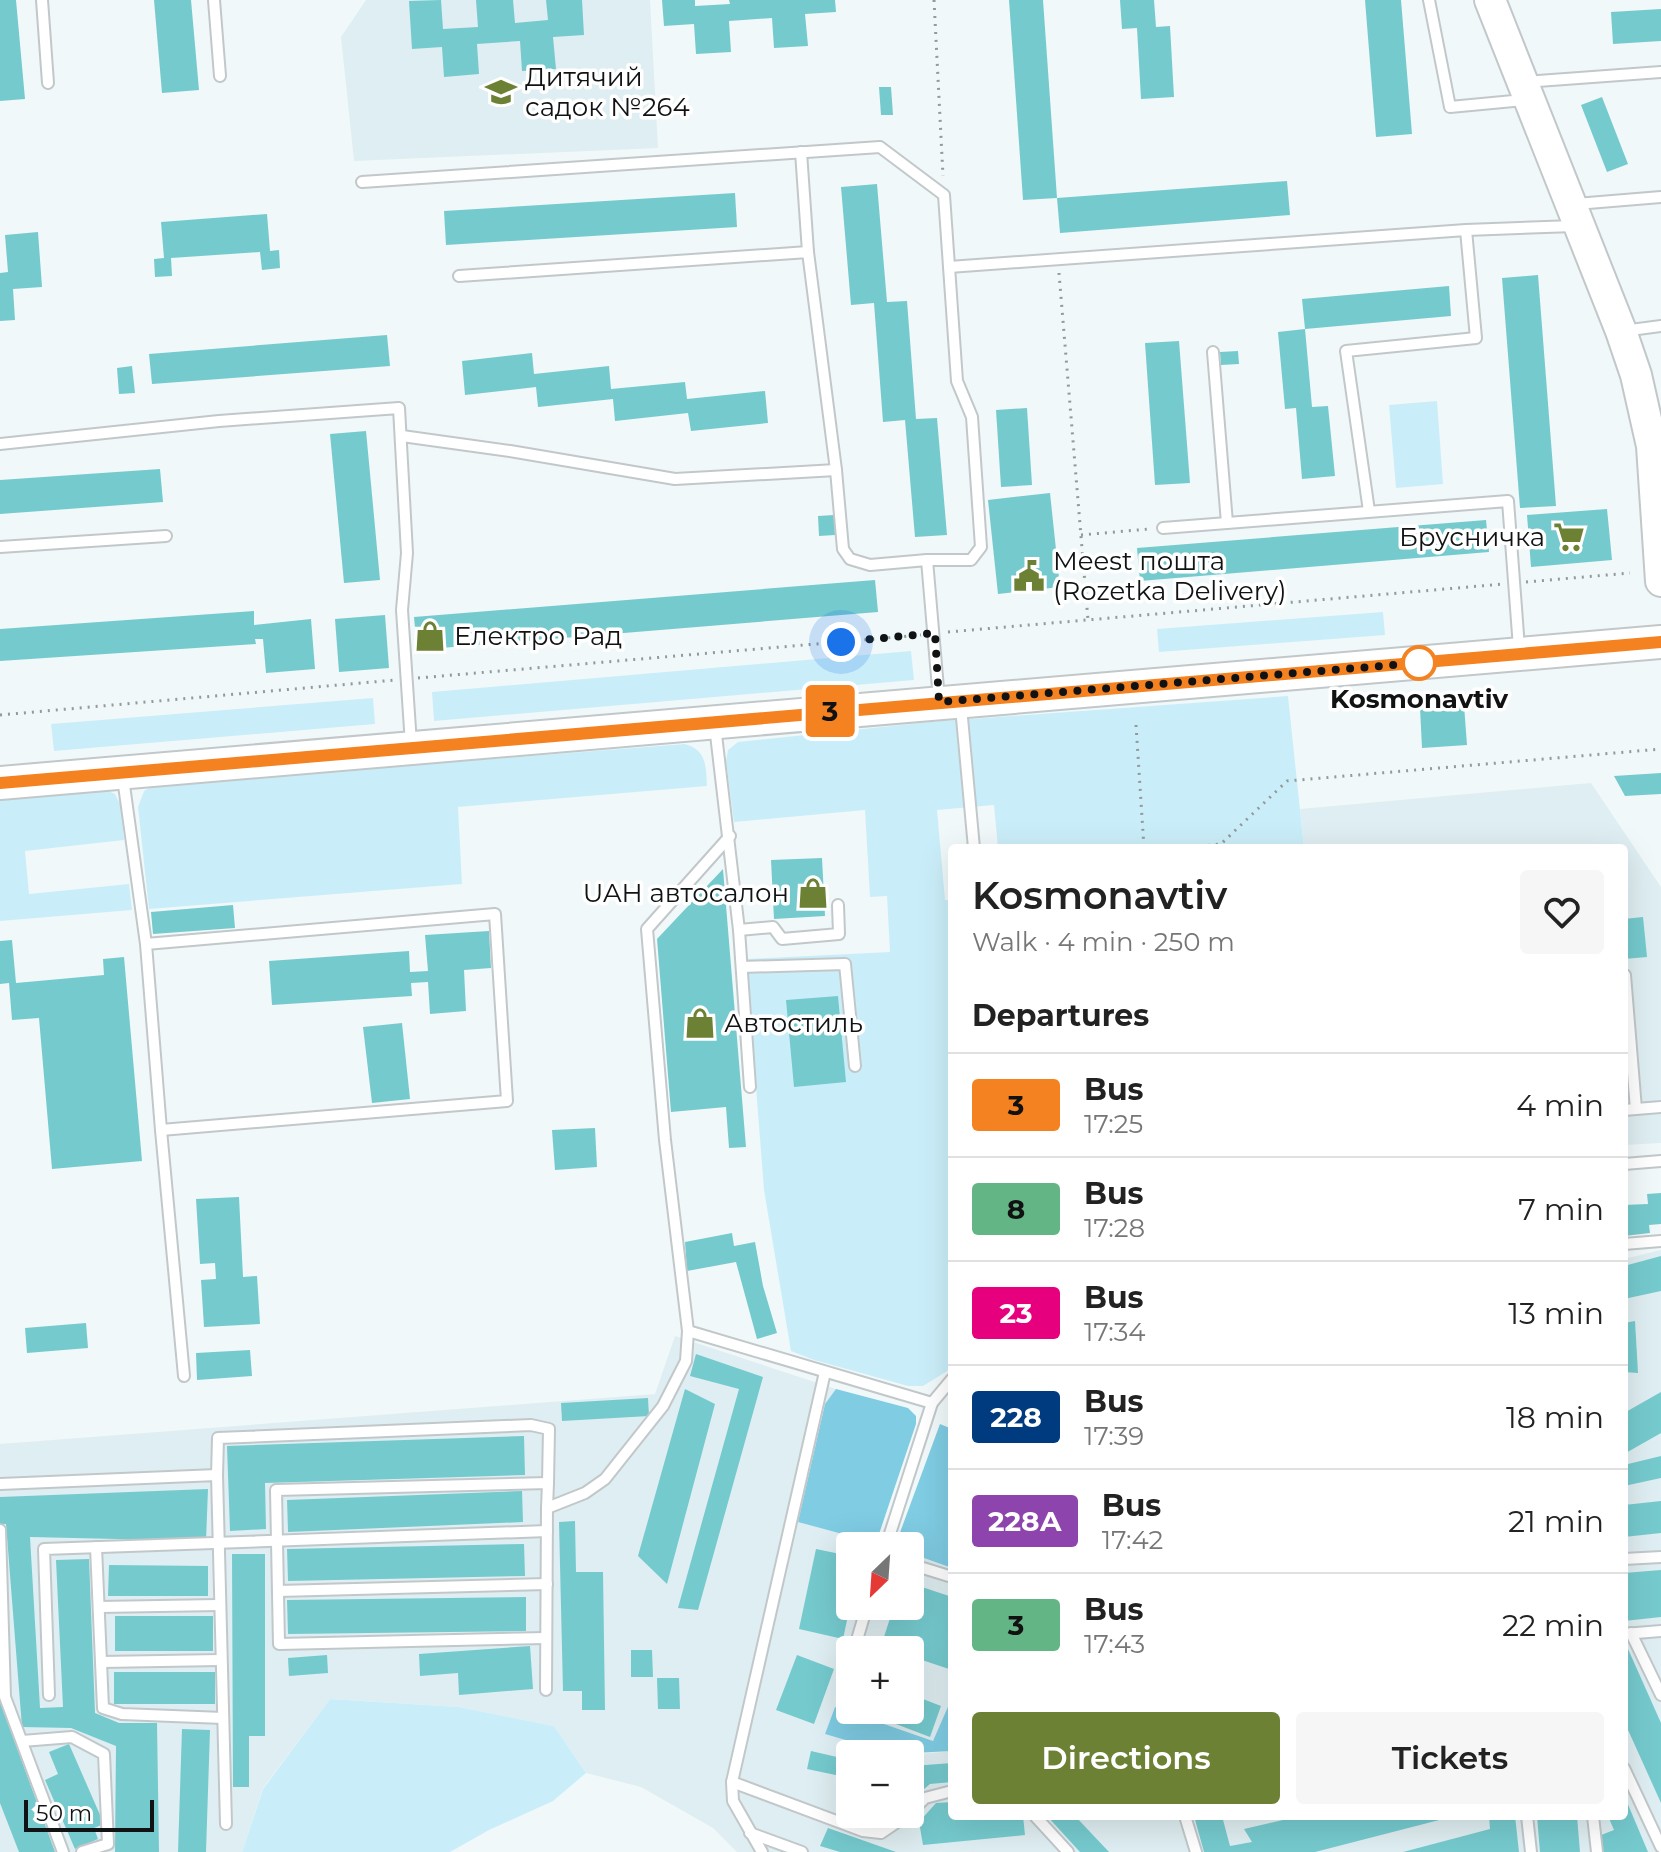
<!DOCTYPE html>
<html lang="en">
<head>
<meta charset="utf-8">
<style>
	:root { --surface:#fff; --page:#f6f6f6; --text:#222; --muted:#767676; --line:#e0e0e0; --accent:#6c8133 }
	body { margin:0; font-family:Montserrat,sans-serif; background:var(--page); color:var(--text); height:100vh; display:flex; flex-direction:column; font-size:30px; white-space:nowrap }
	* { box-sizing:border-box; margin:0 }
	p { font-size:26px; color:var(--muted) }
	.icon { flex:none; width:44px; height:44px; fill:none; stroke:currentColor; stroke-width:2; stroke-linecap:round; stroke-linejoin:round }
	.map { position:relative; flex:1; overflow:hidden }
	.drawer { position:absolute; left:948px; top:844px; width:680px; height:976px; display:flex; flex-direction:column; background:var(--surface); border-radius:8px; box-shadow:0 8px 32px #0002 }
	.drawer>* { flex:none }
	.badge { padding:0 16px; border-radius:6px; font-size:28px; line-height:52px }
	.needle { width:52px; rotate:205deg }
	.fabs { position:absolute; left:836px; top:1532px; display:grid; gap:16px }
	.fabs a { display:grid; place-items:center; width:88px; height:88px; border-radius:8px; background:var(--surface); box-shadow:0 8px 32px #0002; font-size:40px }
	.scale { position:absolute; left:24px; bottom:20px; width:130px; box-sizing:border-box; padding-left:8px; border:4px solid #101213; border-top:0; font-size:22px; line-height:28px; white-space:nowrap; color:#101213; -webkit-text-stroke:6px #fff; paint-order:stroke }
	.you { position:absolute; width:40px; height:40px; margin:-20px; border:6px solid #fff; border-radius:50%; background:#1a73e8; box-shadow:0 0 0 12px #1a73e833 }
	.map>.badge { position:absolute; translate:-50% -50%; box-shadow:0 0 0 4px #fff }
	h2 { padding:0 24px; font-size:30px; line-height:72px }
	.round { display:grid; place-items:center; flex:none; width:84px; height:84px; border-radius:8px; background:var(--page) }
	.headline { display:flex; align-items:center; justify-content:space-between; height:136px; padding:0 24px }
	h1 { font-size:38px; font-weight:600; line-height:60px }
	.button { display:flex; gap:16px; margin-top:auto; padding:16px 24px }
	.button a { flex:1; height:92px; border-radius:8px; background:var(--accent); color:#fff; font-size:32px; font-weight:600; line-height:92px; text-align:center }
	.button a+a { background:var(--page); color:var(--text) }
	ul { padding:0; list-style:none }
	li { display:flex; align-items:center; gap:24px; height:104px; padding:0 24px; border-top:2px solid var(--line) }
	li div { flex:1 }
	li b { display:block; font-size:30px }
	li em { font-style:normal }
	li .badge { min-width:88px; font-weight:700; text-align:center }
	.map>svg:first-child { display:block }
	.built { fill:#dfeef2; fill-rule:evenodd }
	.green { fill:#caeef9 }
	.forest { fill:#7fcce3 }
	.building { fill:#75cace }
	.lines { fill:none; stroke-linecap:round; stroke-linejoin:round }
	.lane-casing { stroke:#c2c8ca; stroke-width:14 }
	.secondary-casing { stroke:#c2c8ca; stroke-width:34 }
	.primary-casing { stroke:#c2c8ca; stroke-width:36 }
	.path { stroke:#94999a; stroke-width:3; stroke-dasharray:2 6; stroke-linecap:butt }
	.lane { stroke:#fff; stroke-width:10 }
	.secondary { stroke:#fff; stroke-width:30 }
	.primary { stroke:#fff; stroke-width:32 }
	.line-casing { stroke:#fff; stroke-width:18 }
	.line { stroke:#f58220; stroke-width:12 }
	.walk { stroke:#101213; stroke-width:8; stroke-dasharray:0 14.4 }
	.stop-dot { fill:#fff; stroke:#f58220; stroke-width:4 }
	.labels { text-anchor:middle; stroke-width:7; stroke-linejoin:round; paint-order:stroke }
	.poi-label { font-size:26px; fill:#101213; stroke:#fff; text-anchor:start }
	.stop-label { font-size:26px; font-weight:bold; fill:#101213; stroke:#fff }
</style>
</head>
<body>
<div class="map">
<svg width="1661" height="1852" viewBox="0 0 1661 1852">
	<rect width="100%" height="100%" fill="#f1f8f9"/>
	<g class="built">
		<polygon points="366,0 650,0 658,148 354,161 341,37"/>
		<polygon points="1591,783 1661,887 1661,1143 1624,1145 1624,848 1304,848 1300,809"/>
		<path d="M1661,1250V1852H737L713,1828L641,1787L586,1773L554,1726L459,1707L330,1699L263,1788L242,1852H0V1444L655,1394L675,1336L836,1389L825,1404L799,1522L887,1546H850V1606H910V1553L952,1568V1702H950L933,1741L835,1707L825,1734L893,1754H850V1814H910V1755L952,1751V1816H1624V1259ZM850,1650H910V1710H850Z"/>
	</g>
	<g class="green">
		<polygon points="1437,401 1443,484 1396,488 1389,405"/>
		<polygon points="1383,612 1385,635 1159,652 1157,629"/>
		<polygon points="911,651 914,680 434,721 432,692"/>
		<polygon points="1288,696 1304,848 998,848 994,805 937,810 945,900 952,900 952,1368 923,1386 908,1386 814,1360 791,1351 764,1190 746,959 890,952 887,896 870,897 865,810 734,822 726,761 728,750 738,742 930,722"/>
		<polygon points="373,698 375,724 54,751 51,724"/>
		<path d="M685,744C707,750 706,767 707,786L458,807L462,884L149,909L138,807L144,791L154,785Z"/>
		<polygon points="100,787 115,794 121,806 124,840 25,851 29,894 129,884 132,910 0,921 0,796"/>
		<polygon points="330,1699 459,1707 554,1726 586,1773 553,1801 489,1830 450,1852 242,1852 263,1789"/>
	</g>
	<g class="forest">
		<polygon points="836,1389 908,1408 916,1416 916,1424 876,1543 798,1522 825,1404"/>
		<polygon points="940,1424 952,1429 952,1568 910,1553 910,1546 895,1546"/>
		<polygon points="950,1702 952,1702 952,1751 893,1754 825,1734 835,1707 933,1741"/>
	</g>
	<g class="building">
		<polygon points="0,0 16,0 25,99 0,101"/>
		<polygon points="154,0 191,0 199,90 162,93"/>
		<polygon points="441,0 443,29 478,27 476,0 513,0 515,23 548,20 546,0 582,0 584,35 553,37 556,69 522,71 520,41 477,44 479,74 444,77 442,47 412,49 409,1"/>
		<polygon points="662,0 695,0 695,6 730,4 729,0 835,0 836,12 805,14 808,46 774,48 772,18 729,21 731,52 696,54 694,24 664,26"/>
		<polygon points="1009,0 1043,0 1057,198 1023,200"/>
		<polygon points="1120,0 1154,0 1156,27 1170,26 1174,97 1141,99 1137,28 1122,29"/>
		<polygon points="1365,0 1401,0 1412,134 1376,137"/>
		<polygon points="1661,9 1661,41 1613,44 1611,12"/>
		<polygon points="879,87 891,87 893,115 881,115"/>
		<polygon points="1602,97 1628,164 1607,172 1581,105"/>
		<polygon points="1287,181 1290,215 1060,233 1057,198"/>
		<polygon points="877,184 887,302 907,301 916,419 937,418 947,535 915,537 905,420 883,422 874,303 851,305 841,187"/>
		<polygon points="735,193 737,227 446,245 444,211"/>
		<polygon points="267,214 270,251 279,250 280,268 262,270 260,252 171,258 172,276 155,277 154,259 164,258 161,222"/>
		<polygon points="38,232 42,287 13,289 15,320 0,321 0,273 8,272 5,235"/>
		<polygon points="1538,275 1556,506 1520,508 1502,278"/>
		<polygon points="1449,286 1451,316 1305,329 1302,299"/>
		<polygon points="1305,329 1312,407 1328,406 1335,476 1302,479 1296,408 1285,409 1278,332"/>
		<polygon points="387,335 390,366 152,384 149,354"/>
		<polygon points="1179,341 1190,483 1155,485 1145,343"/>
		<polygon points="1238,351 1239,364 1221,365 1220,352"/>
		<polygon points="532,353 534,374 609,366 611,389 685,382 687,399 765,391 768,423 691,431 688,413 615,421 613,399 538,407 536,387 465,395 462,361"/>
		<polygon points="132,366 135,393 119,394 117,368"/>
		<polygon points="1027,408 1032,485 1001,487 996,410"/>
		<polygon points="366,431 380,580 344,583 330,434"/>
		<polygon points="160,469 163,502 0,514 0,480"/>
		<polygon points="1050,493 1060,587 998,594 988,500"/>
		<polygon points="1607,509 1612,560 1531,567 1527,515"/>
		<polygon points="834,515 835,535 819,536 818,516"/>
		<polygon points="1486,520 1489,552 1140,581 1137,548"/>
		<polygon points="875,580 878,612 417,650 414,617"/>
		<polygon points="254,611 254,625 311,619 315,669 266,673 263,639 255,639 256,644 0,661 0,629"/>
		<polygon points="385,615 389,668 339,672 335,619"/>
		<polygon points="1464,705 1467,745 1422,748 1420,708"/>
		<polygon points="1661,773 1661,794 1625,796 1614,776"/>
		<polygon points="822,858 825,916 774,919 771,860"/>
		<polygon points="723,869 746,1147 729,1148 726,1107 671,1112 657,939"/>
		<polygon points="233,905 235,928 153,934 151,912"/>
		<polygon points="1643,917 1647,957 1624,959 1624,919"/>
		<polygon points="489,931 491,968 464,970 466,1011 430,1014 428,982 411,983 412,996 272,1005 269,961 409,951 410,972 428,971 425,935"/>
		<polygon points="12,940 16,983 104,975 103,959 124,957 142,1161 52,1169 39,1018 12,1020 9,983 0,984 0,941"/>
		<polygon points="838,996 846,1082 794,1087 786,1000"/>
		<polygon points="402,1023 410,1099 372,1103 363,1027"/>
		<polygon points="595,1128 597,1167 555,1170 552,1130"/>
		<polygon points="1661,1193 1661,1224 1649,1225 1650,1233 1624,1236 1624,1205 1648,1204 1647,1194"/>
		<polygon points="239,1197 243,1277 257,1276 260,1324 204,1327 201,1280 216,1279 215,1263 200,1264 196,1199"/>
		<polygon points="732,1233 734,1246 755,1242 763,1286 777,1333 757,1339 736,1262 687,1271 685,1242"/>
		<polygon points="1661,1256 1661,1291 1624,1299 1624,1266"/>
		<polygon points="1635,1321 1638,1373 1624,1372 1624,1323"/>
		<polygon points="86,1323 88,1348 27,1353 25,1328"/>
		<polygon points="250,1350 252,1376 197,1380 196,1353"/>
		<polygon points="696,1354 763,1377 698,1610 678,1608 739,1389 690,1376"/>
		<polygon points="685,1389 715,1404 667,1584 638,1556"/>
		<polygon points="1661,1392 1661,1433 1624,1454 1624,1413"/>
		<polygon points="648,1398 649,1416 562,1421 561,1403"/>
		<polygon points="524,1436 525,1475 265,1483 266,1529 230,1531 227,1446"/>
		<polygon points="1661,1456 1661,1478 1624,1486 1624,1465"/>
		<polygon points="208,1489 206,1541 30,1537 40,1708 63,1707 56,1560 89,1559 95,1713 119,1723 157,1723 159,1852 115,1852 116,1746 71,1728 22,1727 6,1524 0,1524 0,1497"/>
		<polygon points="522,1491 523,1522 288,1532 287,1500"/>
		<polygon points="1661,1501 1661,1533 1624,1537 1624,1505"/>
		<polygon points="575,1521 576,1572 603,1572 605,1710 582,1710 582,1691 563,1691 559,1522"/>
		<polygon points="524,1544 525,1576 288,1581 287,1549"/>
		<polygon points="816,1549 850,1556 850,1606 843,1639 799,1629"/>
		<polygon points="232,1554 265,1554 265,1736 249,1736 249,1787 233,1787"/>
		<polygon points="109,1565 208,1566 208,1596 108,1596"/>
		<polygon points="1661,1570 1661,1617 1624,1621 1624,1573"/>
		<polygon points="910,1583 952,1597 952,1670 910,1656 910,1650 893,1650 881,1646 894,1606 910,1606"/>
		<polygon points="526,1597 526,1631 288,1634 287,1600"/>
		<rect x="115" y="1616" width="98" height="35"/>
		<polygon points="1624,1640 1661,1723 1661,1803 1624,1721"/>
		<polygon points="530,1646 533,1689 459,1695 458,1673 420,1676 419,1654"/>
		<polygon points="631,1650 652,1650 653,1677 631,1677"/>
		<polygon points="327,1655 328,1673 289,1676 288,1658"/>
		<polygon points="797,1655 834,1669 814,1724 776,1710"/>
		<rect x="114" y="1672" width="101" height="32"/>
		<polygon points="657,1678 679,1678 680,1709 658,1709"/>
		<polygon points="910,1694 941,1706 930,1737 859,1710 910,1710"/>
		<polygon points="0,1702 0,1701 55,1852 19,1852 0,1803"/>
		<polygon points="182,1729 210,1730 206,1852 178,1852"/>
		<polygon points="69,1744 104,1824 94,1828 98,1839 75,1849 45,1780 58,1774 49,1752"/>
		<polygon points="811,1751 850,1760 850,1778 807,1769"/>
		<polygon points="952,1763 952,1782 930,1784 910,1801 910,1768 912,1766"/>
		<polygon points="1624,1795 1648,1852 1603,1852 1596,1837 1614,1830 1608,1816 1624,1816"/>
		<polygon points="952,1802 952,1816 1023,1816 1025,1835 923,1845 919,1822 936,1803"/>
		<polygon points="858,1814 895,1814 878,1828"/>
		<polygon points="1047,1816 1075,1816 1109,1852 1080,1852"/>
		<polygon points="1194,1816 1222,1816 1230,1846 1252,1842 1244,1829 1300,1816 1451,1817 1315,1852 1204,1852"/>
		<polygon points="1489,1816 1515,1816 1519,1852 1403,1852 1490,1829"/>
		<polygon points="1537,1816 1577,1816 1580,1852 1540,1852"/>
		<polygon points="828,1828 896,1852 840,1852 820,1846"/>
	</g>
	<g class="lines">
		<defs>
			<g id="lane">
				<polyline points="42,0 48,83"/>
				<polyline points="214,0 220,76"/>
				<polyline points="1429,0 1450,107 1524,100"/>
				<polyline points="1524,82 1661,72"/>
				<polyline points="801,152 808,252"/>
				<polyline points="362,182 880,147 944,195 957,381 972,417 981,547 971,560 927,560"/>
				<polyline points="1576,204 1661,197"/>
				<polyline points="949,267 1466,230 1574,226"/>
				<polyline points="459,276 808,252 836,470 843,549 850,559 870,565 927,560 939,700"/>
				<polyline points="1623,331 1661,326"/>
				<polyline points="1213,352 1227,523"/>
				<polyline points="402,436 510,451 675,479 836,470"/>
				<polyline points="0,444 219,421 399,408 407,553 402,610 411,744"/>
				<polyline points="1369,511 1346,351 1476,338 1466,230"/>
				<polyline points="1163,528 1508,501 1519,648"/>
				<polyline points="0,547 166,536"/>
				<polyline points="961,707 974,848"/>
				<polyline points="715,726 739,930 750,1087"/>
				<polyline points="123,778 146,944 161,1130 507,1101 495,914 146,944"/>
				<polyline points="730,836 647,929 665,1140 688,1331 932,1403 886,1546"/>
				<polyline points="739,930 773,927 782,939 839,934 838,905"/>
				<polyline points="742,967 845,964 855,1066"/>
				<polyline points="1625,975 1636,1109"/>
				<polyline points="1624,1110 1661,1107"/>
				<polyline points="161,1130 184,1376"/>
				<polyline points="1624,1164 1661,1161"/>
				<polyline points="1624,1244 1661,1241"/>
				<polyline points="932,1403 952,1379"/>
				<polyline points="217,1475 218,1438 531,1425 549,1429 548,1483"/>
				<polyline points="0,1484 217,1475 226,1824"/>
				<polyline points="0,1530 5,1697 63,1852"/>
				<polyline points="96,1547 103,1708 122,1714 223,1718"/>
				<polyline points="1624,1559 1661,1557"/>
				<polyline points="910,1564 952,1577"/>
				<polyline points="278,1591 547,1584"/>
				<polyline points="99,1607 219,1605"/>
				<polyline points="1631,1633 1661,1695"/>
				<polyline points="1624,1634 1661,1631"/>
				<polyline points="546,1638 279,1644 276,1490 548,1483 547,1508"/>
				<polyline points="854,1650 867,1606"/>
				<polyline points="101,1662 221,1660"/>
				<polyline points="848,1682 850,1670"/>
				<polyline points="546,1690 547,1508 585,1493 605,1479 663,1406 686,1361 688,1331"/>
				<polyline points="49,1695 44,1549 547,1531"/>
				<polyline points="22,1741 72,1737 104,1754 108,1844 82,1852"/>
				<polyline points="1624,1768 1661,1847"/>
				<polyline points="732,1782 863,1831 881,1833 909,1814"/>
				<polyline points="910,1813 925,1798 952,1791"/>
				<polyline points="1035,1816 1068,1852"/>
				<polyline points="1185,1816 1196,1852"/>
				<polyline points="1527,1816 1531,1852"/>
				<polyline points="1593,1816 1597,1852"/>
				<polyline points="750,1833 802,1852"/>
				<polyline points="762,1852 733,1801 732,1782 825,1372"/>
			</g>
			<polyline id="secondary" points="1490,0 1621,331 1636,375 1652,446 1661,581"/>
			<polyline id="primary" points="0,783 1661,642"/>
		</defs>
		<use href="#lane" class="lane-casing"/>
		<use href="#secondary" class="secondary-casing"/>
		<use href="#primary" class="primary-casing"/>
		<g class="path">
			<polyline points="934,0 943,176"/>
			<polyline points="1059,273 1088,620"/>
			<polyline points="1081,535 1149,529"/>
			<polyline points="1526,582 1630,573"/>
			<polyline points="948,632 1503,584"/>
			<polyline points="418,678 921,635"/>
			<polyline points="0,715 395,680"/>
			<polyline points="1136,725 1144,848"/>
			<polyline points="1184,848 1221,844 1287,781 1661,749"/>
		</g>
		<use href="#lane" class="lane"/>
		<use href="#secondary" class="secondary"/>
		<use href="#primary" class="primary"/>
	</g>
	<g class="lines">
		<defs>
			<polyline id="line" points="0,783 1661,642"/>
		</defs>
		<use href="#line" class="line-casing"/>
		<use href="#line" class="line"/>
		<polyline class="walk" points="841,642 935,633 939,702 1419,663"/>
	</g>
	<defs>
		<symbol id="school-bare" viewBox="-9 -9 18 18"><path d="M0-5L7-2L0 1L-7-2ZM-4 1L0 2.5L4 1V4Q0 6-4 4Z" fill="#6c8133" stroke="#fff" stroke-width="2.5" paint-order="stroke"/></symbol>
		<symbol id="supermarket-bare" viewBox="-9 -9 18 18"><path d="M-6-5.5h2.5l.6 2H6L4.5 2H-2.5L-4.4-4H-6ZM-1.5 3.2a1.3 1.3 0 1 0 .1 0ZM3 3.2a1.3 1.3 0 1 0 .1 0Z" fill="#6c8133" stroke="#fff" stroke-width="2.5" paint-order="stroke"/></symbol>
		<symbol id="civic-bare" viewBox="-9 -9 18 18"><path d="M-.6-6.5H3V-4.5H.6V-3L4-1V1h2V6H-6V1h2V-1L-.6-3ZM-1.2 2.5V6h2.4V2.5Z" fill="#6c8133" stroke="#fff" stroke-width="2.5" paint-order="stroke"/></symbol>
		<symbol id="shop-bare" viewBox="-9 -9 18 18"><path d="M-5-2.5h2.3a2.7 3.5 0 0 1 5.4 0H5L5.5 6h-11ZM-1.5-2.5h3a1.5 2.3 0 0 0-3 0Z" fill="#6c8133" stroke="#fff" stroke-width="2.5" paint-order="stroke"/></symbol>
	</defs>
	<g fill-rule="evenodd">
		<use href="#school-bare" x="479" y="70" width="44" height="44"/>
		<use href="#supermarket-bare" x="1547" y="515" width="44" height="44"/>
		<use href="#civic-bare" x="1007" y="554" width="44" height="44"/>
		<use href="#shop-bare" x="408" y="614" width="44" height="44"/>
		<use href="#shop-bare" x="791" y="871" width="44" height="44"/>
		<use href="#shop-bare" x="678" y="1001" width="44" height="44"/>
	</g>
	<circle class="stop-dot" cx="1419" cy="663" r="16"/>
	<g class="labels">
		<g class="poi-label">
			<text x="525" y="86">Дитячий<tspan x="525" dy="30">садок №264</tspan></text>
			<text x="1545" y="546" text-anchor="end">Брусничка</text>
			<text x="1053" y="570">Meest пошта<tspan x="1053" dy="30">(Rozetka Delivery)</tspan></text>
			<text x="454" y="645">Електро Рад</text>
			<text x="789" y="902" text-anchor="end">UAH автосалон</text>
			<text x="724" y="1032">Автостиль</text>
		</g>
		<g class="stop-label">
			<text x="1419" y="708">Kosmonavtiv</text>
		</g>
	</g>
</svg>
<div class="fabs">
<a><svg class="needle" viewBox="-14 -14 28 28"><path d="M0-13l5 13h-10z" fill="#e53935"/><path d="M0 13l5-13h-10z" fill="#767676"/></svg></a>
<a>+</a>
<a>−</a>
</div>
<div class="scale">50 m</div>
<div class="you" style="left:841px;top:642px"></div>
<b class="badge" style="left:830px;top:711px;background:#f58220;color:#111">3</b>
<section class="drawer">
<div class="headline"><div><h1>Kosmonavtiv</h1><p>Walk · 4 min · 250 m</p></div><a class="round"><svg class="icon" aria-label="heart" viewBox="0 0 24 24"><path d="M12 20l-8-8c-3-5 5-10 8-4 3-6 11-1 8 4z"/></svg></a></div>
<h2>Departures</h2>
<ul>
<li><span class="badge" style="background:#f58220;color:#111">3</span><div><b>Bus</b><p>17:25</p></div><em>4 min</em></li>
<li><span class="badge" style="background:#64b586;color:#111">8</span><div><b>Bus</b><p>17:28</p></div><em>7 min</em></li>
<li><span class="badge" style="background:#e6007e;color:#fff">23</span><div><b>Bus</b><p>17:34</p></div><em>13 min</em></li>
<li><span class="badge" style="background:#003b80;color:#fff">228</span><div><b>Bus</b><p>17:39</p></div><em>18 min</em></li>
<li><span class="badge" style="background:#8e44ad;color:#fff">228А</span><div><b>Bus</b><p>17:42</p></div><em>21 min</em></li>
<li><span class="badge" style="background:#64b586;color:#111">3</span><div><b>Bus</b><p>17:43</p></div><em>22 min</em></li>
</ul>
<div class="button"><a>Directions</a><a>Tickets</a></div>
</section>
</div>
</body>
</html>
